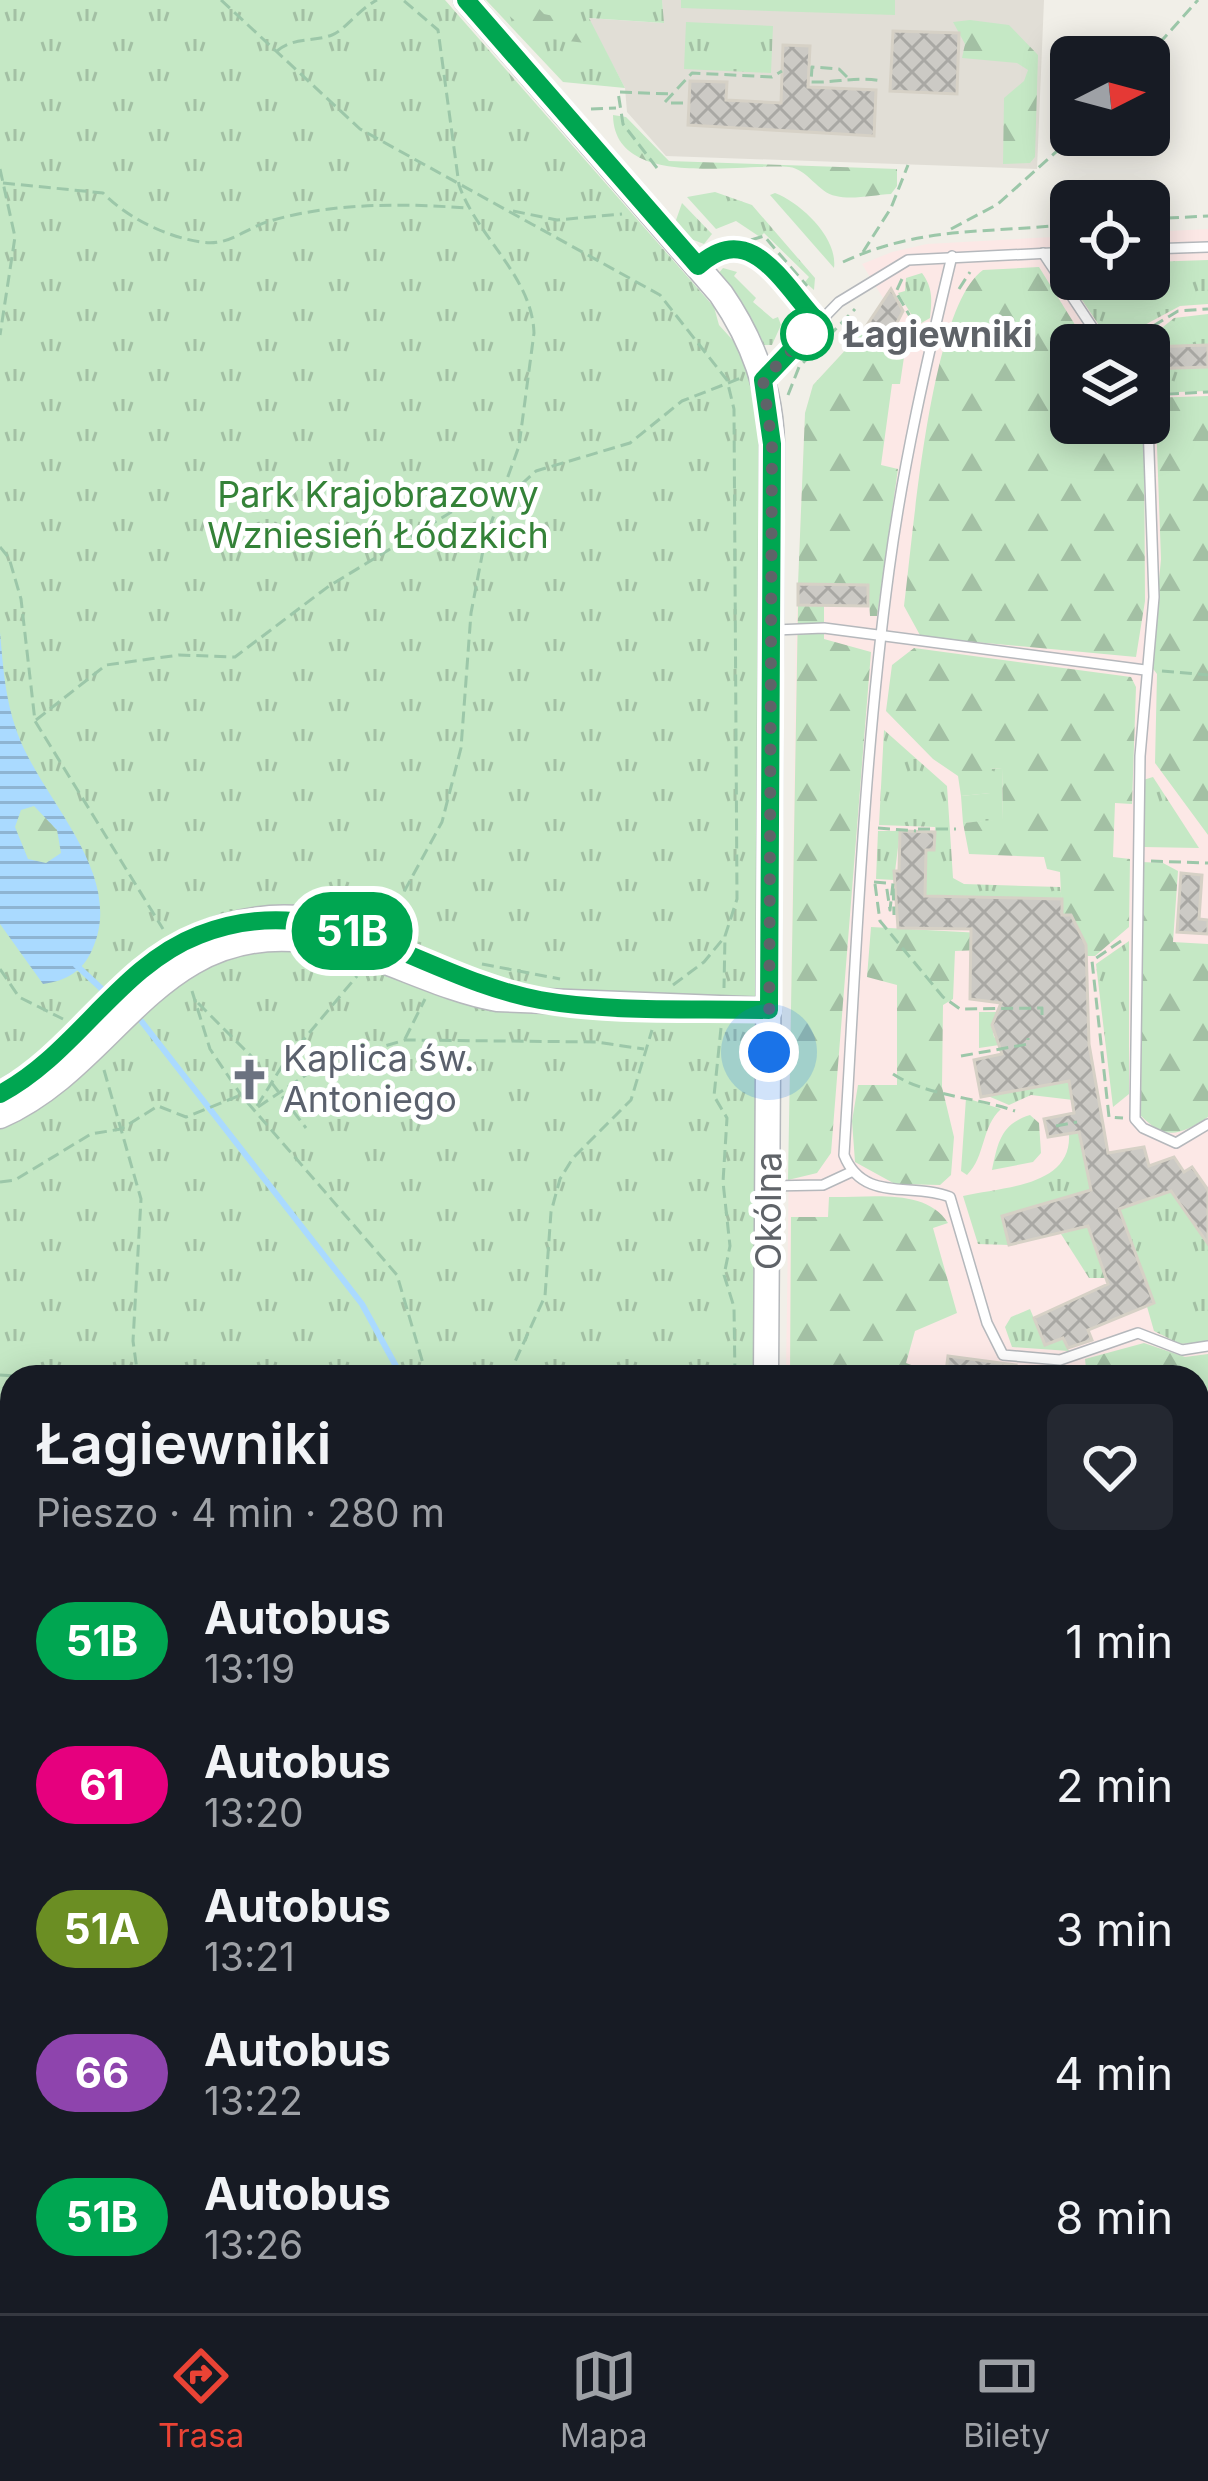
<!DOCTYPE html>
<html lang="pl">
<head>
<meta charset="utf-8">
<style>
	:root { --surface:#171b24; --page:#242831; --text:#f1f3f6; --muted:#9ea1a6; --line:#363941; --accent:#ea4335 }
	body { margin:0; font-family:Inter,sans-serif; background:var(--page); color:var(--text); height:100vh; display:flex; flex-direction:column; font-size:45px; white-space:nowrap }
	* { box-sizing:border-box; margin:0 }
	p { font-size:39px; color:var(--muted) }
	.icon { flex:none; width:66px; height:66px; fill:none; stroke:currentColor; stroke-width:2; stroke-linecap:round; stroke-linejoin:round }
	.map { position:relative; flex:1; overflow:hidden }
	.details { position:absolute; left:0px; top:1365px; width:1209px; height:948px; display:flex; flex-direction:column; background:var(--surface); border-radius:36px 36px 0 0; box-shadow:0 6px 30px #0003 }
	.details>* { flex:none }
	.badge { padding:0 24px; border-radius:39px; font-size:42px; line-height:78px }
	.needle { width:78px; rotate:84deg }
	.fabs { position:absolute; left:1050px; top:36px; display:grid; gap:24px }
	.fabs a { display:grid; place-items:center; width:120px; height:120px; border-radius:18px; background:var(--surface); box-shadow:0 6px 30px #0003; font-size:60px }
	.you { position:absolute; width:60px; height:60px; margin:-30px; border:9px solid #fff; border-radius:50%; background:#1a73e8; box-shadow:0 0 0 18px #1a73e833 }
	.map>.badge { position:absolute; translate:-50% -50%; box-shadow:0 0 0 6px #fff }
	.round { display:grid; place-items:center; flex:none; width:126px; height:126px; border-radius:18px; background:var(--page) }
	.headline { display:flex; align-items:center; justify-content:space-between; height:204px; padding:0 36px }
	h1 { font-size:57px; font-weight:600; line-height:90px }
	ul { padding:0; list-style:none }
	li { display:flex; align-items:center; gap:36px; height:144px; padding:0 36px }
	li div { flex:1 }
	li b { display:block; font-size:45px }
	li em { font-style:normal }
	li .badge { min-width:132px; font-weight:700; text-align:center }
	.tab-bar { display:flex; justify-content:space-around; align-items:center; height:168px; border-top:3px solid var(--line); background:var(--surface); font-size:33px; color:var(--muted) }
	.tab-bar a { display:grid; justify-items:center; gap:6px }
	.tab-bar .active { color:var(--accent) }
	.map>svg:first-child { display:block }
	.education { fill:#e1ded6 }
	.medical { fill:#fce8e6; fill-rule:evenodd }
	.grass { fill:url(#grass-tufts) }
	.forest { fill:url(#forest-firs) }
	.garden { fill:#c5e8c5 }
	.water { fill:url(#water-rules); fill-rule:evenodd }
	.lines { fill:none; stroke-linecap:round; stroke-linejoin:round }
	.stream { stroke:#aadaff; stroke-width:6 }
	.building { fill:url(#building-cross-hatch); stroke:#d6d1c6; stroke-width:3 }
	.service-casing { stroke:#b5b8bc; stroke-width:12 }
	.tertiary-casing { stroke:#b5b8bc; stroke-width:27 }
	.path { stroke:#9cc7a9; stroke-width:3; stroke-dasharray:12 6; stroke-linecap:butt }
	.service { stroke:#fff; stroke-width:9 }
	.tertiary { stroke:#fff; stroke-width:24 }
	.line-casing { stroke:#fff; stroke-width:27 }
	.line { stroke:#00a651; stroke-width:18 }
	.walk { stroke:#5f6368; stroke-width:12; stroke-dasharray:0 21.6 }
	.stop-dot { fill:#fff; stroke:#00a651; stroke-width:6 }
	.labels { text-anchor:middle; stroke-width:10; stroke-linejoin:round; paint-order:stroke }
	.stop-label { font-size:36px; font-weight:bold; fill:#5f6368; stroke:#fff; text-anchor:start }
	.park-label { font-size:36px; fill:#348238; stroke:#fff }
	.worship-label { font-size:36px; fill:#5b616d; stroke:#fff; text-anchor:start }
	.street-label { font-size:36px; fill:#5f6368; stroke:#fff }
</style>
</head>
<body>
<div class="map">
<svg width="1208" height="2313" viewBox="0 0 1208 2313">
	<defs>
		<pattern id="grass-tufts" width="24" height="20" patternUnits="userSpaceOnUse" patternTransform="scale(3)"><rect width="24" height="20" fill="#c5e8c5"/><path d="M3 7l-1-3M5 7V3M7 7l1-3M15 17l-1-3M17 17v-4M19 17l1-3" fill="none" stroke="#a3c0a4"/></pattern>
		<pattern id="forest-firs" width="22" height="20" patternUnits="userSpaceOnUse" patternTransform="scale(3)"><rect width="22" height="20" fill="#c5e8c5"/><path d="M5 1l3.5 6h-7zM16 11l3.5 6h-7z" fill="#a3c0a4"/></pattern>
		<pattern id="water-rules" width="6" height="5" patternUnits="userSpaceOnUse" patternTransform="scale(3)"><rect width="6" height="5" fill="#aadaff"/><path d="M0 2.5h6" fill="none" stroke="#8eb4d2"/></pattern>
		<pattern id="building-cross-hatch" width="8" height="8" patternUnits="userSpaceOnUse" patternTransform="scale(3)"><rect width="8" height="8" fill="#cccac5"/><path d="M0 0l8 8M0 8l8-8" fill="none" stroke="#a9a8a4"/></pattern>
	</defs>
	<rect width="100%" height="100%" fill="#f1efe8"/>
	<polygon class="education" points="662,0 1044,0 1037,169 666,156 627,112 625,88 588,18 663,23"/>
	<path class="medical" d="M1208,229V1577L1197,1575V1377H786L796,629L805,413L813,385L863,331L883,298L862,264L892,252L927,244L1071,236V279H1149V232ZM1071,345H1149V423H1071Z"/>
	<g class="grass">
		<polygon points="0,0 445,0 714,307 719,325 757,367 760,412 758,1377 12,1377 12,2301 1197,2301 1197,1578 1208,1581 1208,2313 0,2313"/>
		<polygon points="486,0 662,0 664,23 589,18 625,88 563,82"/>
		<polygon points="686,22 773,26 771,73 684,69"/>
		<polygon points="715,192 752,205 815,278 814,290 805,282 809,277 764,233 760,237 736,221 716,229 687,197"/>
		<path d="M775,193C801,203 838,238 834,268L770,195Z"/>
		<polygon points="682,203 712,234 704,244 683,236 675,223"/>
		<polygon points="1208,260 1208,304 1180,306 1111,343 1059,266 1071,266 1071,279 1149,279 1149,262"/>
		<polygon points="723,268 737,272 734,276 756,298 753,302 773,319 778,317 781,325 772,345 762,345 718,274"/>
		<path d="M922,273C933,288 932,300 930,318L918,325L898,293L905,291L906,278Z"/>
		<polygon points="1208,314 1208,345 1141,345 1174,318"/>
		<polygon points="1208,367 1208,391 1149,393 1149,369"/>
		<polygon points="884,730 947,786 953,878 964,884 1060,887 1062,899 925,896 926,850 934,850 935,827 879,825"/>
		<polygon points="1002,768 1003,820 963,823 961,796 990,793 990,769"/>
		<polygon points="1153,777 1199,848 1143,847 1143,780"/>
		<polygon points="878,831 900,831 894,880 876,879"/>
		<polygon points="1129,941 1129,1094 1113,1107 1096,964"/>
		<polygon points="979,1012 1005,1012 992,1026 994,1037 1006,1044 979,1048"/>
		<polygon points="1069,1081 1073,1100 1031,1095 1009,1105 988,1096"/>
		<path d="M966,1098L1001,1109C981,1127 986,1156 967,1175L961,1171Z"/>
		<path d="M1079,1132L1091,1190L1002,1216L1009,1245L978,1244L963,1196C1002,1187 1072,1187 1069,1134Z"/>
		<polygon points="1171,1191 1208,1244 1208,1342 1180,1344 1154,1331 1119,1209"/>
		<polygon points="1088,1226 1106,1278 1089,1278 1061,1234"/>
		<polygon points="1030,1309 1045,1345 1063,1338 1069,1351 1012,1347 1005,1327 1011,1317"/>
	</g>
	<g class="forest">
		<polygon points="491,0 531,0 544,14 586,23 594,44 534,37"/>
		<polygon points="970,20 1009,25 1038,55 1035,157 1030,163 1003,164 1004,98 1024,81 1028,70 1017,63 962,58 965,44 953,22"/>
		<path d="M613,115L626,117L669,161L897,169V186L891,194C874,195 852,200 836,196C818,193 808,169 789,167C745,162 614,192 613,115Z"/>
		<path d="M1039,267L1087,344L1071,345V423H1142L1144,432L1145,601L1136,657L921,637L904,606C913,537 930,307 983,270Z"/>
		<polygon points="895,327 907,337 900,384 892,384 881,465 898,469 877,616 870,616 868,585 798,584 805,413 813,385 863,331 892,341"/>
		<polygon points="1208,396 1208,835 1155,763 1157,674 1151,666 1161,559 1156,419 1149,398"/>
		<polygon points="798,605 824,606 824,639 871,652 831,1153 817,1173 788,1180"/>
		<polygon points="914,648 1131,677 1136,687 1132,804 1115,803 1113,857 1130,859 1129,927 1095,956 1086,956 1072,915 1062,915 1060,872 1047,869 1044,857 969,854 963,823 1003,819 1002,768 990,769 991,793 961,796 958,776 933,759 886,711 892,665"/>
		<polygon points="34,806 57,830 61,853 46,863 28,859 15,827 21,810"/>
		<path d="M1142,862L1163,863L1178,871L1173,942L1208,944V1117C1180,1135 1166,1141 1141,1116Z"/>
		<polygon points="871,927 981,933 982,950 955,951 953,999 943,1005 942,1087 954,1137 951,1175 940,1185 895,1184 855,1162 852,1121 858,1085 897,1085 897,985 867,977"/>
		<path d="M1030,1115L1039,1123L1041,1153L1033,1162L992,1170C998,1142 1001,1124 1030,1115Z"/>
		<path d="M829,1197C868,1198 926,1187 948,1223L933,1228L957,1313L915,1331L906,1363L944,1377H790L791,1217H828Z"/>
		<polygon points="1144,1343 1185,1357 1208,1354 1208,1573 1197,1571 1197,1377 1087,1377 1085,1359"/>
	</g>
	<polygon class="garden" points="681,0 895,0 895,15 681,8"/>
	<path class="water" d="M0,632C3,666 5,699 17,732C41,800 127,874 92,950C83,971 66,981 43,984L0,924ZM34,806L57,830L61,853L46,863L28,859L15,827L21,810Z"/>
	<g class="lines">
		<g class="stream">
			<polyline points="76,965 104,991"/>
			<polyline points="142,1022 362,1304 402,1377"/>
			<polyline points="532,2313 533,2301"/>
		</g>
	</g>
	<g class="building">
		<polygon points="893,31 959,33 957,94 890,91"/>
		<polygon points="783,45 810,46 808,87 876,90 874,136 688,125 690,81 727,82 726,100 781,103"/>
		<polygon points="891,289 903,311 888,340 863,331"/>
		<polygon points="1208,345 1208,367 1149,369 1149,347"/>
		<polygon points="798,584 868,585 868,606 798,605"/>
		<polygon points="900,831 935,832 934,850 926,850 925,896 1062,899 1062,915 1071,915 1086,945 1089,1044 1108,1153 1144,1147 1149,1166 1174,1157 1184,1172 1192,1167 1208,1190 1208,1244 1171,1191 1119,1209 1154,1303 1088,1330 1092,1340 1068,1348 1063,1338 1045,1345 1034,1318 1108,1284 1088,1226 1009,1245 1002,1216 1091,1190 1079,1132 1048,1137 1044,1119 1074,1113 1069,1081 981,1097 974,1060 1002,1054 992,1025 1001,1003 970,999 971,929 898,928 894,871 899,871"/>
		<polygon points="1181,873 1202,875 1199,919 1208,920 1208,934 1177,932"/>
		<polygon points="249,1066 262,1077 250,1091 237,1072"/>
		<polygon points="948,1356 1016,1365 1014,1377 946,1372"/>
	</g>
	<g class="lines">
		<defs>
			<g id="service">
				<polyline points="1149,249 1208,247"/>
				<polyline points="1043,253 1104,345"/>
				<path d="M952,256C927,360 903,464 889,570C863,764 856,960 844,1155C863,1203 912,1182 950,1197L987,1323L1003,1355L1060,1360L1138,1333L1182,1350L1208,1346"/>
				<path d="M698,267C752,219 783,284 818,323"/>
				<polyline points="767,376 839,302 908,260 1071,252"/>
				<polyline points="1148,423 1154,597 1140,756 1135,1119 1143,1128 1176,1143 1208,1124"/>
				<polyline points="775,630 824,628 1145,670"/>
				<polyline points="769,1186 823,1185 851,1172"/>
			</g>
			<g id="tertiary">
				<path d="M466,0L721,294C752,339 771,389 772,444L766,1377"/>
				<path d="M0,1094C53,1066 91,1022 133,980C183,931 260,906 329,923C377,936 420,962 466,979"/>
				<path d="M0,1116C116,1065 156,923 305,940C372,948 431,987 497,999L769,1010"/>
				<polyline points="767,2313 767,2301"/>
			</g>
		</defs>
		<use href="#service" class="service-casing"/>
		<use href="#tertiary" class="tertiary-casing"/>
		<g class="path">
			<polyline points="221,0 360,129 660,295 727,380 734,409 737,899 725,936 724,988"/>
			<path d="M277,51C293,37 313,42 332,35C345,30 358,10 377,0"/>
			<polyline points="1147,57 1198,0"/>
			<path d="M847,77L839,69L812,67L811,82C837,83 856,76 882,81"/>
			<polyline points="665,102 692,73 772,77 782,71"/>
			<polyline points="671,103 689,103"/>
			<polyline points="591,109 616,108"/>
			<polyline points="657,168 623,124 618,92 673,94"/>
			<polyline points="0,169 15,237 0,335"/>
			<path d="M3,183L103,193C126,217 166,237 201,242C229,247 245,228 270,221C330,203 403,203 465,208"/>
			<polyline points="513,211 557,220 622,214"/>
			<polyline points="1149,219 1208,216"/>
			<polyline points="951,229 998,204 1075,135"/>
			<polyline points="751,240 764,236 807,286"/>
			<polyline points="863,252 891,208 908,165"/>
			<path d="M843,262C923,225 987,234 1071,224"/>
			<polyline points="902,279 896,292 919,332"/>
			<polyline points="959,289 970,272"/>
			<polyline points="1122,345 1178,311 1208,309"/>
			<polyline points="788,395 799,367 855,309"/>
			<polyline points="1149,395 1208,392"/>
			<polyline points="0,547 9,558 21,599 35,721 163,929"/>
			<polyline points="1162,671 1208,675"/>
			<polyline points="36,720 106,665 179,655 235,657 329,586 458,508 502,502 536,471 630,443 682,401 741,378"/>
			<polyline points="878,828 916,831"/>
			<polyline points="918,829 956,829"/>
			<polyline points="1151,861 1208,863"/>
			<polyline points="874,882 886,883 890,910 893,883 894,915"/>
			<polyline points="875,884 880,921 943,997 960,1009 1042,1008 1042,1015"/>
			<path d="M387,923L442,822L461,748L471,613L485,540L519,446L534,333C532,276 477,237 459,185L438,30L403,0"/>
			<polyline points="1121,941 1092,961 1109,1117 1123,1118"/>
			<polyline points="482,964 560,979"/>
			<polyline points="0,969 19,997 63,1019"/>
			<polyline points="673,985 704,962 723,939"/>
			<polyline points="192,991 210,1049 241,1095 397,1275 427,1377"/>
			<polyline points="198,1003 252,1057 306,1128"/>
			<polyline points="721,1028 714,1096 727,1118 723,1182 730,1246 724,1275 734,1307 735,1377"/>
			<polyline points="405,1039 425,999"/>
			<polyline points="961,1056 1028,1044 1028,1038"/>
			<polyline points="104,1070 141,1199 133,1341 138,1377"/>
			<path d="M893,1074C926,1096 976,1097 1015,1111"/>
			<polyline points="257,1106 284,1063 357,976"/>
			<polyline points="258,1107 321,1065 405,1040 596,1042 644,1049"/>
			<polyline points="1056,1126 1077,1122"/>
			<polyline points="0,1182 15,1180 91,1134 121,1129 158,1106 186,1117 241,1095"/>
			<polyline points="0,1375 34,1377"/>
			<polyline points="508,1377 545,1296 551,1212 560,1179 573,1158 631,1100 652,1030"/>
			<polyline points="1197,1583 1208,1585"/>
			<polyline points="0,1866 12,1854"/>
			<polyline points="543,2301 543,2313"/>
			<polyline points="15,2313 16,2301"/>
		</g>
		<use href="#service" class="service"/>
		<use href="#tertiary" class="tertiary"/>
	</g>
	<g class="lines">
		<defs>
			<path id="line" d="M0,1094C76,1054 119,966 199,935C328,884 419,978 540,1000C613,1013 695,1008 769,1010L772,444L763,380L818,322C783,285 751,218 698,266L466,0"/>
		</defs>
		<use href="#line" class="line-casing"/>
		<use href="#line" class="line"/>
		<polyline class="walk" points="769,1052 772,444 763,380 807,334"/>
	</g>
	<defs>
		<symbol id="church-bare" viewBox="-9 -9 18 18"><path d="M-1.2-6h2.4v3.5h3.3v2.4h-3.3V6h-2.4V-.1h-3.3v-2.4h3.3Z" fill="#6b7280" stroke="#fff" stroke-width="2.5" paint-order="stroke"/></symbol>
	</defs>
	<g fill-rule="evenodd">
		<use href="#church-bare" x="220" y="1050" width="59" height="59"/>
	</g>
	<circle class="stop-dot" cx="807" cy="334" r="24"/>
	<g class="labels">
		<g class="stop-label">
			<text x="843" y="347">Łagiewniki</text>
		</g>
		<g class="park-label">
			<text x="378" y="507">Park Krajobrazowy<tspan x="378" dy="41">Wzniesień Łódzkich</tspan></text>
		</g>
		<g class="worship-label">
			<text x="283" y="1071">Kaplica św.<tspan x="283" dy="41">Antoniego</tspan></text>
		</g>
		<g class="street-label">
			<text transform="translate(768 1211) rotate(-90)" y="13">Okólna</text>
		</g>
	</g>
</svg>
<div class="fabs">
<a><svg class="needle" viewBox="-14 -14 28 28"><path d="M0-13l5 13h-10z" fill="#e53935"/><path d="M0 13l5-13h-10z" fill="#9ea1a6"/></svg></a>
<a><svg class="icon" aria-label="locate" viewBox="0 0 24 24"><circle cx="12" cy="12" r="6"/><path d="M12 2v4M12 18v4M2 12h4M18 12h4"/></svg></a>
<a><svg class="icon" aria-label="layers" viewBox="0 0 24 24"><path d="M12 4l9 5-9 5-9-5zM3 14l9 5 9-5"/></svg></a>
</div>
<div class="you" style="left:769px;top:1052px"></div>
<b class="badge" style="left:352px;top:931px;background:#00a651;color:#fff">51B</b>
<section class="details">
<div class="headline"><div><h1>Łagiewniki</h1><p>Pieszo · 4 min · 280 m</p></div><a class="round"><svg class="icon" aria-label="heart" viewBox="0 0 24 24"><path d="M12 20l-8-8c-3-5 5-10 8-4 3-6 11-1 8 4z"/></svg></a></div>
<ul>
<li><span class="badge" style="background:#00a651;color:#fff">51B</span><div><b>Autobus</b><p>13:19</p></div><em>1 min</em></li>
<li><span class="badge" style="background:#e6007e;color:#fff">61</span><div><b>Autobus</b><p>13:20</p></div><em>2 min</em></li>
<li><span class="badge" style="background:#6b8e23;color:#fff">51A</span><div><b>Autobus</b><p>13:21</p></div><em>3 min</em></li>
<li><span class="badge" style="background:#8e44ad;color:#fff">66</span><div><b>Autobus</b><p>13:22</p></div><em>4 min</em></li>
<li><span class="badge" style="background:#00a651;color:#fff">51B</span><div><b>Autobus</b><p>13:26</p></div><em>8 min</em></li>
</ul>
</section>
</div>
<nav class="tab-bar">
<a class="active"><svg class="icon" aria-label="directions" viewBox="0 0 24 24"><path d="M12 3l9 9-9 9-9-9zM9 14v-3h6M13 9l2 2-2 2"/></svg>Trasa</a>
<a><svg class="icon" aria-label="map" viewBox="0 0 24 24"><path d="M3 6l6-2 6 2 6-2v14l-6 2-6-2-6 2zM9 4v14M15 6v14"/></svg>Mapa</a>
<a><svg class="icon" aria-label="tickets" viewBox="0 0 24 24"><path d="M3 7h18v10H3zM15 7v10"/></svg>Bilety</a>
</nav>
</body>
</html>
